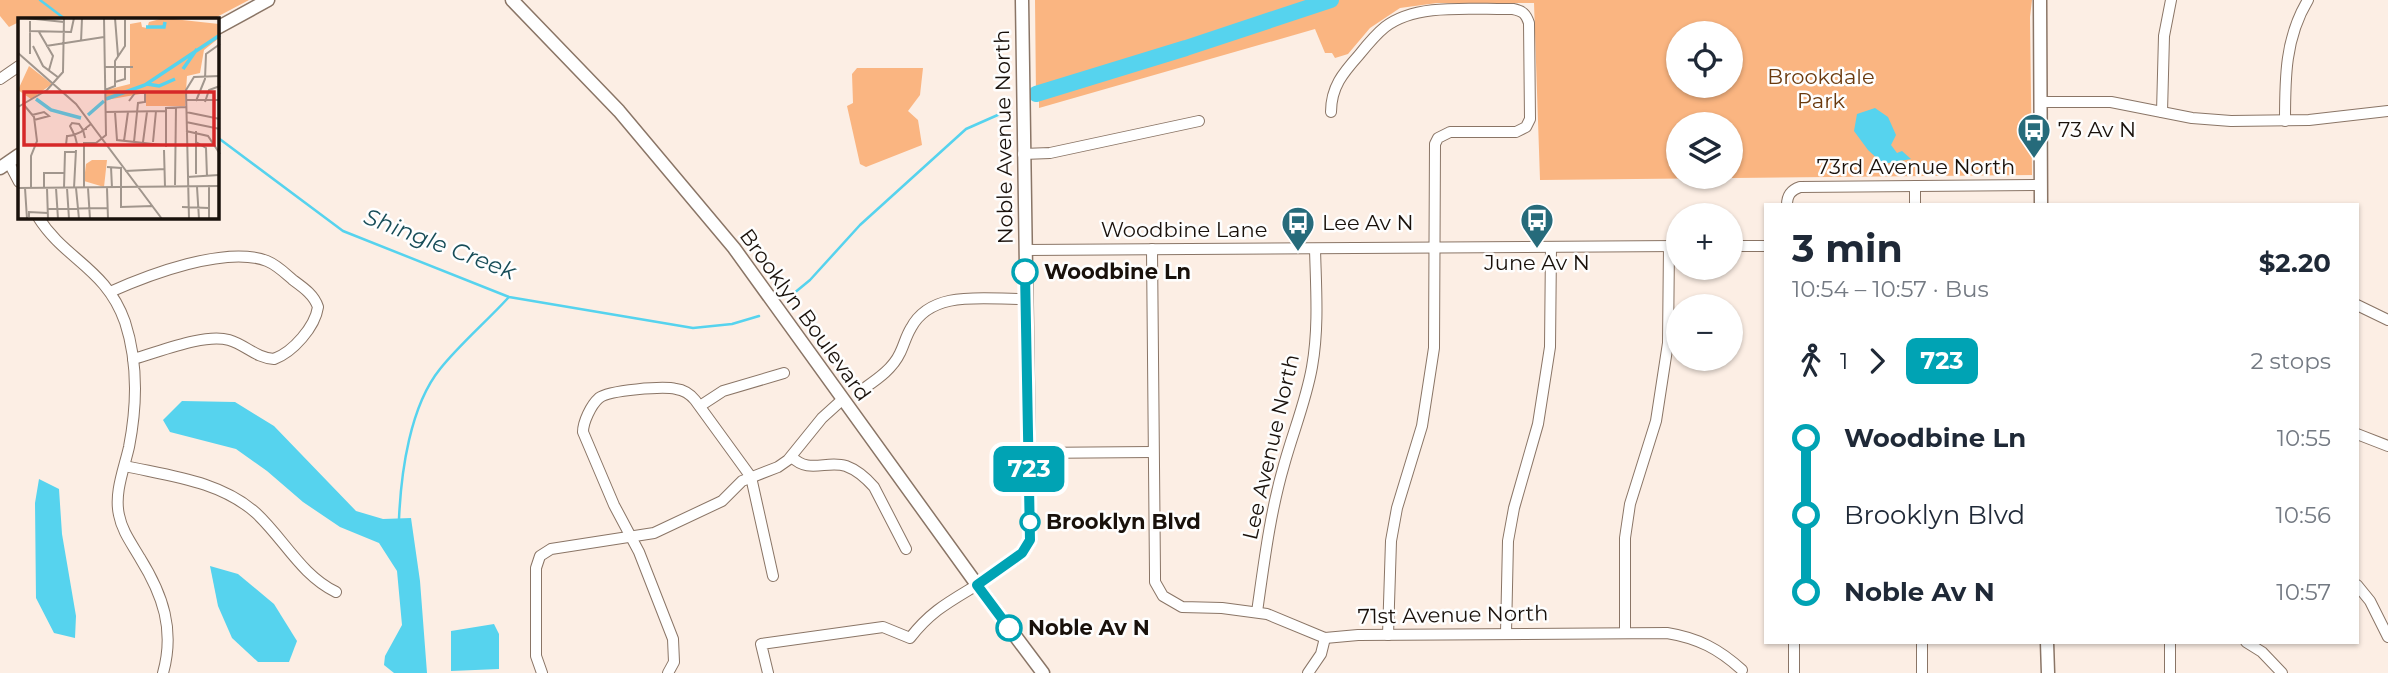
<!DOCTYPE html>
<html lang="en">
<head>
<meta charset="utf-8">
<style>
	:root { --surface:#fff; --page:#f2f2f3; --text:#1f2937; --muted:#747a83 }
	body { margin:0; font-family:Montserrat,sans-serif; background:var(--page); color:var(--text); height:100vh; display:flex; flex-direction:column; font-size:26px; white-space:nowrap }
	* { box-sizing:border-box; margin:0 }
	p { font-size:23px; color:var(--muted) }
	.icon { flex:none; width:38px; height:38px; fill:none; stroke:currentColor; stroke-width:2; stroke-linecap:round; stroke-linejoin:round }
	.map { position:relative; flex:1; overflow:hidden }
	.panel { position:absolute; left:1764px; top:203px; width:595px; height:441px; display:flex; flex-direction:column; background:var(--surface); border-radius:0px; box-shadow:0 2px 5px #0004 }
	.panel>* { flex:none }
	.badge { padding:0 14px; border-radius:10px; font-size:24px; line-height:46px }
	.buttons { position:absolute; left:1666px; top:21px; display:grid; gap:14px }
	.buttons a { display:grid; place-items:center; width:77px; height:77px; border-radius:50%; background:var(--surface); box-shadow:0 2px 5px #0004; font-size:35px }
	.map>.badge { position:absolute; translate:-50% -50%; box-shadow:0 0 0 4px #fff }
	.legs { display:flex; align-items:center; gap:10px; height:77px; padding:0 28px; font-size:23px }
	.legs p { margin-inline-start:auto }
	.head { display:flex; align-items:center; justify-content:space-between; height:119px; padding:0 28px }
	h1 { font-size:38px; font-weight:700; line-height:52px }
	ul { padding:0 28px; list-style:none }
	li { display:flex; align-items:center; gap:24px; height:77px; font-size:26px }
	li i { display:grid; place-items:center; width:10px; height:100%; margin:0 9px; background:currentColor }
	li i::after { content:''; width:18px; height:18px; margin:-9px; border:5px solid; border-radius:50%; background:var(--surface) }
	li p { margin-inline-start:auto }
	li:first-child i { background:linear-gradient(#0000 50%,currentColor 0) }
	li:last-child i { background:linear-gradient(currentColor 50%,#0000 0) }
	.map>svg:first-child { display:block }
	.green { fill:#fab581; fill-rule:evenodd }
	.water { fill:#56d3ee }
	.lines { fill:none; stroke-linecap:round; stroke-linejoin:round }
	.stream { stroke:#56d3ee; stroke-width:2.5 }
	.river { stroke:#56d3ee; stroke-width:16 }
	.street-casing { stroke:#8a7566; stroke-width:12 }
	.secondary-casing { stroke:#8a7566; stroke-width:15 }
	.street { stroke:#fff; stroke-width:10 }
	.secondary { stroke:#fff; stroke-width:12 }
	.line-1-casing { stroke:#fff; stroke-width:16 }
	.line-1 { stroke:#00a3b4; stroke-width:10 }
	.stop-1-dot { fill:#fff; stroke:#00a3b4; stroke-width:3.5 }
	.labels { text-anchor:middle; stroke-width:5; stroke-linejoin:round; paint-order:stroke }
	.park-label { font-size:21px; fill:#6a3a0e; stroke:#fefefe }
	.poi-label { font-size:21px; fill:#19110b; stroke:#fefefe; text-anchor:start }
	.street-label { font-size:21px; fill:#19110b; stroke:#fefefe }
	.stop-label { font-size:21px; font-weight:bold; fill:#19110b; stroke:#fefefe; text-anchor:start }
	.water-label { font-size:23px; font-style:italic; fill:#174d58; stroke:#fefefe }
	.inset-river { fill:none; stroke:#56d3ee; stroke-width:3.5 }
	.inset-road { fill:none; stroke:#a1968d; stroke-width:2 }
	.view { fill:#d62828; fill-opacity:0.15; stroke:#d62828; stroke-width:3.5 }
	.inset-edge { fill:none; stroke:#19110b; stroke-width:3.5 }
</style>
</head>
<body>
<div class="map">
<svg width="2388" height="673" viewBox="0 0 2388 673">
	<rect width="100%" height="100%" fill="#fceee4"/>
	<g class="green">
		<polygon points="0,0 249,0 213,19 30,19 28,17 19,19 19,22 9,27 0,16"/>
		<path d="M1035,0H2032L2030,17L2032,175L1540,180L1534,3H1437L1400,8L1370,28L1348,54L1335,58L1332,53H1325L1315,29L1039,108V96H1036ZM1678,33H1731V86H1678ZM1678,124H1731V177H1678Z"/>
		<polygon points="857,68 923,68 920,95 908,111 918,120 922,145 866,167 860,164 847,106 853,103 852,74"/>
	</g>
	<g class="water">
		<polygon points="1875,108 1888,117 1896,135 1891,145 1897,153 1902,151 1911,159 1883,164 1868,150 1854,131 1857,114"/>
		<polygon points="182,401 235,402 274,426 356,511 383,519 411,518 420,581 427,673 394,673 384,665 385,656 402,625 397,571 379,543 340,527 303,502 267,471 236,449 170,432 163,420"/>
		<polygon points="39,479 59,489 62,534 76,616 75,638 54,633 36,598 35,503"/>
		<polygon points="210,566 238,574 274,604 297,641 289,662 258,662 232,638 218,606"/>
		<polygon points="494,624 499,634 499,669 451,671 451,631"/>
	</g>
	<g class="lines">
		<g class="stream">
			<polyline points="40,0 65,19"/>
			<polyline points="217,137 343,231 509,297 693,328 732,324 759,316"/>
			<polyline points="793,294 810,280 860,225 966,129 1009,110"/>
			<path d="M399,519C401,472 410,406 440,369C460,344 486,322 508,298"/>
		</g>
		<polyline class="river" points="1036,94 1186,48 1331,0"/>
		<defs>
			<g id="street">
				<polyline points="0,79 19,66"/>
				<polyline points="2040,102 2111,102 2192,118 2231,121 2309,120 2388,111"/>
				<path d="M1331,112C1331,87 1343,73 1359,55C1367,45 1375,35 1385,27C1417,2 1475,10 1513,9C1523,11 1526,14 1529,23L1530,119L1526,127L1516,132H1450L1438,138L1435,144L1434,348L1422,426L1397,508L1391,541L1388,635"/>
				<polyline points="2162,112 2164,36 2171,0"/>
				<path d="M2285,121C2285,78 2285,38 2308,0"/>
				<polyline points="1023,154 1050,153 1199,121"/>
				<polyline points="9,163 19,182"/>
				<polyline points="1915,186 1915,205"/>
				<path d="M1787,205C1787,195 1791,190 1800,187L2040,185"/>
				<path d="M38,217C65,260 106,268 125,322C138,362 137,406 129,447C124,469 114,493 119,515C122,531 132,544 140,558C163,595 175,630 163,673"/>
				<polyline points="1731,246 1766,246"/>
				<path d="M1152,249L1155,574V582L1163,596L1182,607L1222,608L1267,614L1325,638L1358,635L1667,633C1698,638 1719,649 1742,670"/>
				<polyline points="1025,250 1678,246"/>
				<path d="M110,292C148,275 226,245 267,261C277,265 285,273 293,280C304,288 314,295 318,307C315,327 293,352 274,359C256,358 246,345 229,340C204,333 159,352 133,359"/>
				<polyline points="2357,305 2388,320"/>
				<path d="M866,387C879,378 893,368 900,353C904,345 906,336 911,328C932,288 988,300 1026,299"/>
				<polyline points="700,406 723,391 784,373"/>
				<polyline points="2357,434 2388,446"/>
				<polyline points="1029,453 1152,452"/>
				<path d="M792,457C808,474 827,460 846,466C857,470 867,479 874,487L906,549"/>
				<path d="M125,466C170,476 220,481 256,513C284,539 301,575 336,592"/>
				<polyline points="2357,585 2370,601 2388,637"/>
				<path d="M1257,612C1264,563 1270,513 1284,465C1293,432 1306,401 1312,367C1319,328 1316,288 1315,249"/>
				<polyline points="1506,633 1508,541 1514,508 1538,424 1550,347 1551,247"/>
				<polyline points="1625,633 1625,538 1630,504 1656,421 1668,343 1669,246"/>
				<polyline points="1794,642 1794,673"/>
				<polyline points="1922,642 1922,673"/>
				<polyline points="2170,642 2170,673"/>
				<polyline points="2246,642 2262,652 2282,673"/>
				<polyline points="542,673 536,656 536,568 540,556 551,549 654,533 722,501 742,481 778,467 788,460 822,418 843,399"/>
				<path d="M668,673L674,662L673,639L639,552L614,505L583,432C583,422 591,405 599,398C609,390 664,386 676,389C685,390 690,394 695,400L751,477L773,576"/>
				<path d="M768,673L761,644L883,627L910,638C931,611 949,602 977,585"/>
				<polyline points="1308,673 1321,654 1325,638"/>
			</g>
			<g id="secondary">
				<polyline points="512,0 619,111 734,248 983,593 1043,673"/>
				<polyline points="2040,0 2041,205"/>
				<polyline points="217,28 268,0"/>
				<polyline points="0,168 19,155"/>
				<polyline points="977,585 1022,553 1030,540 1022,0"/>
				<polyline points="2047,642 2048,673"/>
			</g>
		</defs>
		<use href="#street" class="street-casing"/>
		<use href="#secondary" class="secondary-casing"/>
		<use href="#street" class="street"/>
		<use href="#secondary" class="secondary"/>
	</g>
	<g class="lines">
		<defs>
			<polyline id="line-1" points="1009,628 977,585 1022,553 1030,540 1025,272"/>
		</defs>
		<use href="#line-1" class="line-1-casing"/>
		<use href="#line-1" class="line-1"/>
	</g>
	<defs>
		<symbol id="bus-pin" viewBox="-11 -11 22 30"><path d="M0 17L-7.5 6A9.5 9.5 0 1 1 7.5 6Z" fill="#266b7b" stroke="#fefefe"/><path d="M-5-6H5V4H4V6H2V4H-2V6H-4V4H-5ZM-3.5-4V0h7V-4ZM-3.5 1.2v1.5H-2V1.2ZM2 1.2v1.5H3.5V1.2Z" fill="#fff"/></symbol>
	</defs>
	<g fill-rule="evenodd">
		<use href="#bus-pin" x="2015" y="111" width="38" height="52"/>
		<use href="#bus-pin" x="1518" y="201" width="38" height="52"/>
		<use href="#bus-pin" x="1279" y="204" width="38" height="52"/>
	</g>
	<g class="stop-1-dot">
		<circle cx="1025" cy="272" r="12"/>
		<circle cx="1030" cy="522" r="9"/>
		<circle cx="1009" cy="628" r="12"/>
	</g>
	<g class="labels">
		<g class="park-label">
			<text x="1821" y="84">Brookdale<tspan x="1821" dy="24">Park</tspan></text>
		</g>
		<g class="poi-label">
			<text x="2058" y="137">73 Av N</text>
			<text x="1322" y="230">Lee Av N</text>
			<text x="1537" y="270" text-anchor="middle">June Av N</text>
		</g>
		<g class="street-label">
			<text transform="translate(1004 137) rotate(-91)" y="7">Noble Avenue North</text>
			<text x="1916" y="174">73rd Avenue North</text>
			<text x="1184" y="237">Woodbine Lane</text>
			<text transform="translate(805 315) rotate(54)" y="7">Brooklyn Boulevard</text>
			<text transform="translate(1271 447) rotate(-77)" y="7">Lee Avenue North</text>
			<text transform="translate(1453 615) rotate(-1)" y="7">71st Avenue North</text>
		</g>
		<g class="stop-label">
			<text x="1044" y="279">Woodbine Ln</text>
			<text x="1046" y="529">Brooklyn Blvd</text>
			<text x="1028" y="635">Noble Av N</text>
		</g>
		<g class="water-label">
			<text transform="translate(440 244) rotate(21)" y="8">Shingle Creek</text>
		</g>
	</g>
	<g transform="translate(18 18)">
		<rect width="201" height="201" fill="#fceee4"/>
		<path d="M146,0L201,6V20L186,32L182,55L169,58L167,88H128V75L88,82V72L112,66V6L123,4L124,9L129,10L131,4ZM11,48L34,66L13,81L0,72ZM74,142H89L86,169L66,163L68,146Z" fill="#fab581"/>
		<path class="inset-river" d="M128,9H146L147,4M165,51L179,31M129,66L141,68L157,61M18,81L33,92L63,100M88,81L127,67L202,17M70,97L86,83"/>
		<path class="inset-road" d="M8,0L46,4M97,0L100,38M11,13L53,14L56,0M21,14L35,38L31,52M63,24L64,0M15,28L25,48L41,60M28,28L86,19M0,35L58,86L144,201M12,36V3M87,49H115M97,64L107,61V49M87,72L97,68V43L107,28V2M168,82H202M111,83L117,75H127V84L120,85L116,124M178,83L187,61L188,36L202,26M187,84L191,72L202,68M6,87L16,99L19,123L13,138V170M0,89L29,72L45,54L46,0M87,94L148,93M97,94L99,122L144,127M168,94L202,101M14,97L26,94L31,98L16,102M168,104L202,111M168,113L190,118L202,136M67,120L65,112L61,106L54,105L52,108L55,114L56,117L57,118L59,126L48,127L49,118H50L56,117L57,116H58L63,114L65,112L67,111H68V110L73,106M106,123L110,94M125,124L129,94M135,124L138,93M178,124L188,130L189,159M148,129V90L168,89M146,132L147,169M89,149L103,150V189L135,188M93,149L94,170M107,153L147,151M178,156V113M169,159L201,157M157,167L158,89M191,167V201M26,169V155H46M179,169L181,201M0,170L202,168M7,170L9,201M29,170L30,201M38,170L40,201M46,170L47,134H58M49,170L51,201M56,170L58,132M58,170L61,201M66,170V125H78L88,117L86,0M70,170L72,201M89,170L90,201M164,189L191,190M30,191L89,190M11,199V194L30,195M171,201L168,72L176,59L202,58"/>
		<path class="view" d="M6,74H196V127H6Z"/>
		<rect width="201" height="201" class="inset-edge"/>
	</g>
</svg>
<div class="buttons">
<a><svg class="icon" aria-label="locate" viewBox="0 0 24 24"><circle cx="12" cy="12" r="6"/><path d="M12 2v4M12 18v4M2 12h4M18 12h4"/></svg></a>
<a><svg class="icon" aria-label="layers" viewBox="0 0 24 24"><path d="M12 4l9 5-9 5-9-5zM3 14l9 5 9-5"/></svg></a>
<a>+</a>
<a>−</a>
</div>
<b class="badge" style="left:1029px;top:469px;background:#00a3b4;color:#fff">723</b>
<section class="panel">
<div class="head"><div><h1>3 min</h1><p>10:54 – 10:57 · Bus</p></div><b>$2.20</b></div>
<div class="legs"><svg class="icon" aria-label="walk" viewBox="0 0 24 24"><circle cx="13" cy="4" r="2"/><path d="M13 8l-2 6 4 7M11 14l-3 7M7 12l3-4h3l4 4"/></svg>1<svg class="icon" aria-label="forward" viewBox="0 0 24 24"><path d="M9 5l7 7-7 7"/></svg><b class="badge" style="background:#00a3b4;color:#fff">723</b><p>2 stops</p></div>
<ul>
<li><i style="color:#00a3b4"></i><b>Woodbine Ln</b><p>10:55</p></li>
<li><i style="color:#00a3b4"></i><span>Brooklyn Blvd</span><p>10:56</p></li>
<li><i style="color:#00a3b4"></i><b>Noble Av N</b><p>10:57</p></li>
</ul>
</section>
</div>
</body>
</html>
